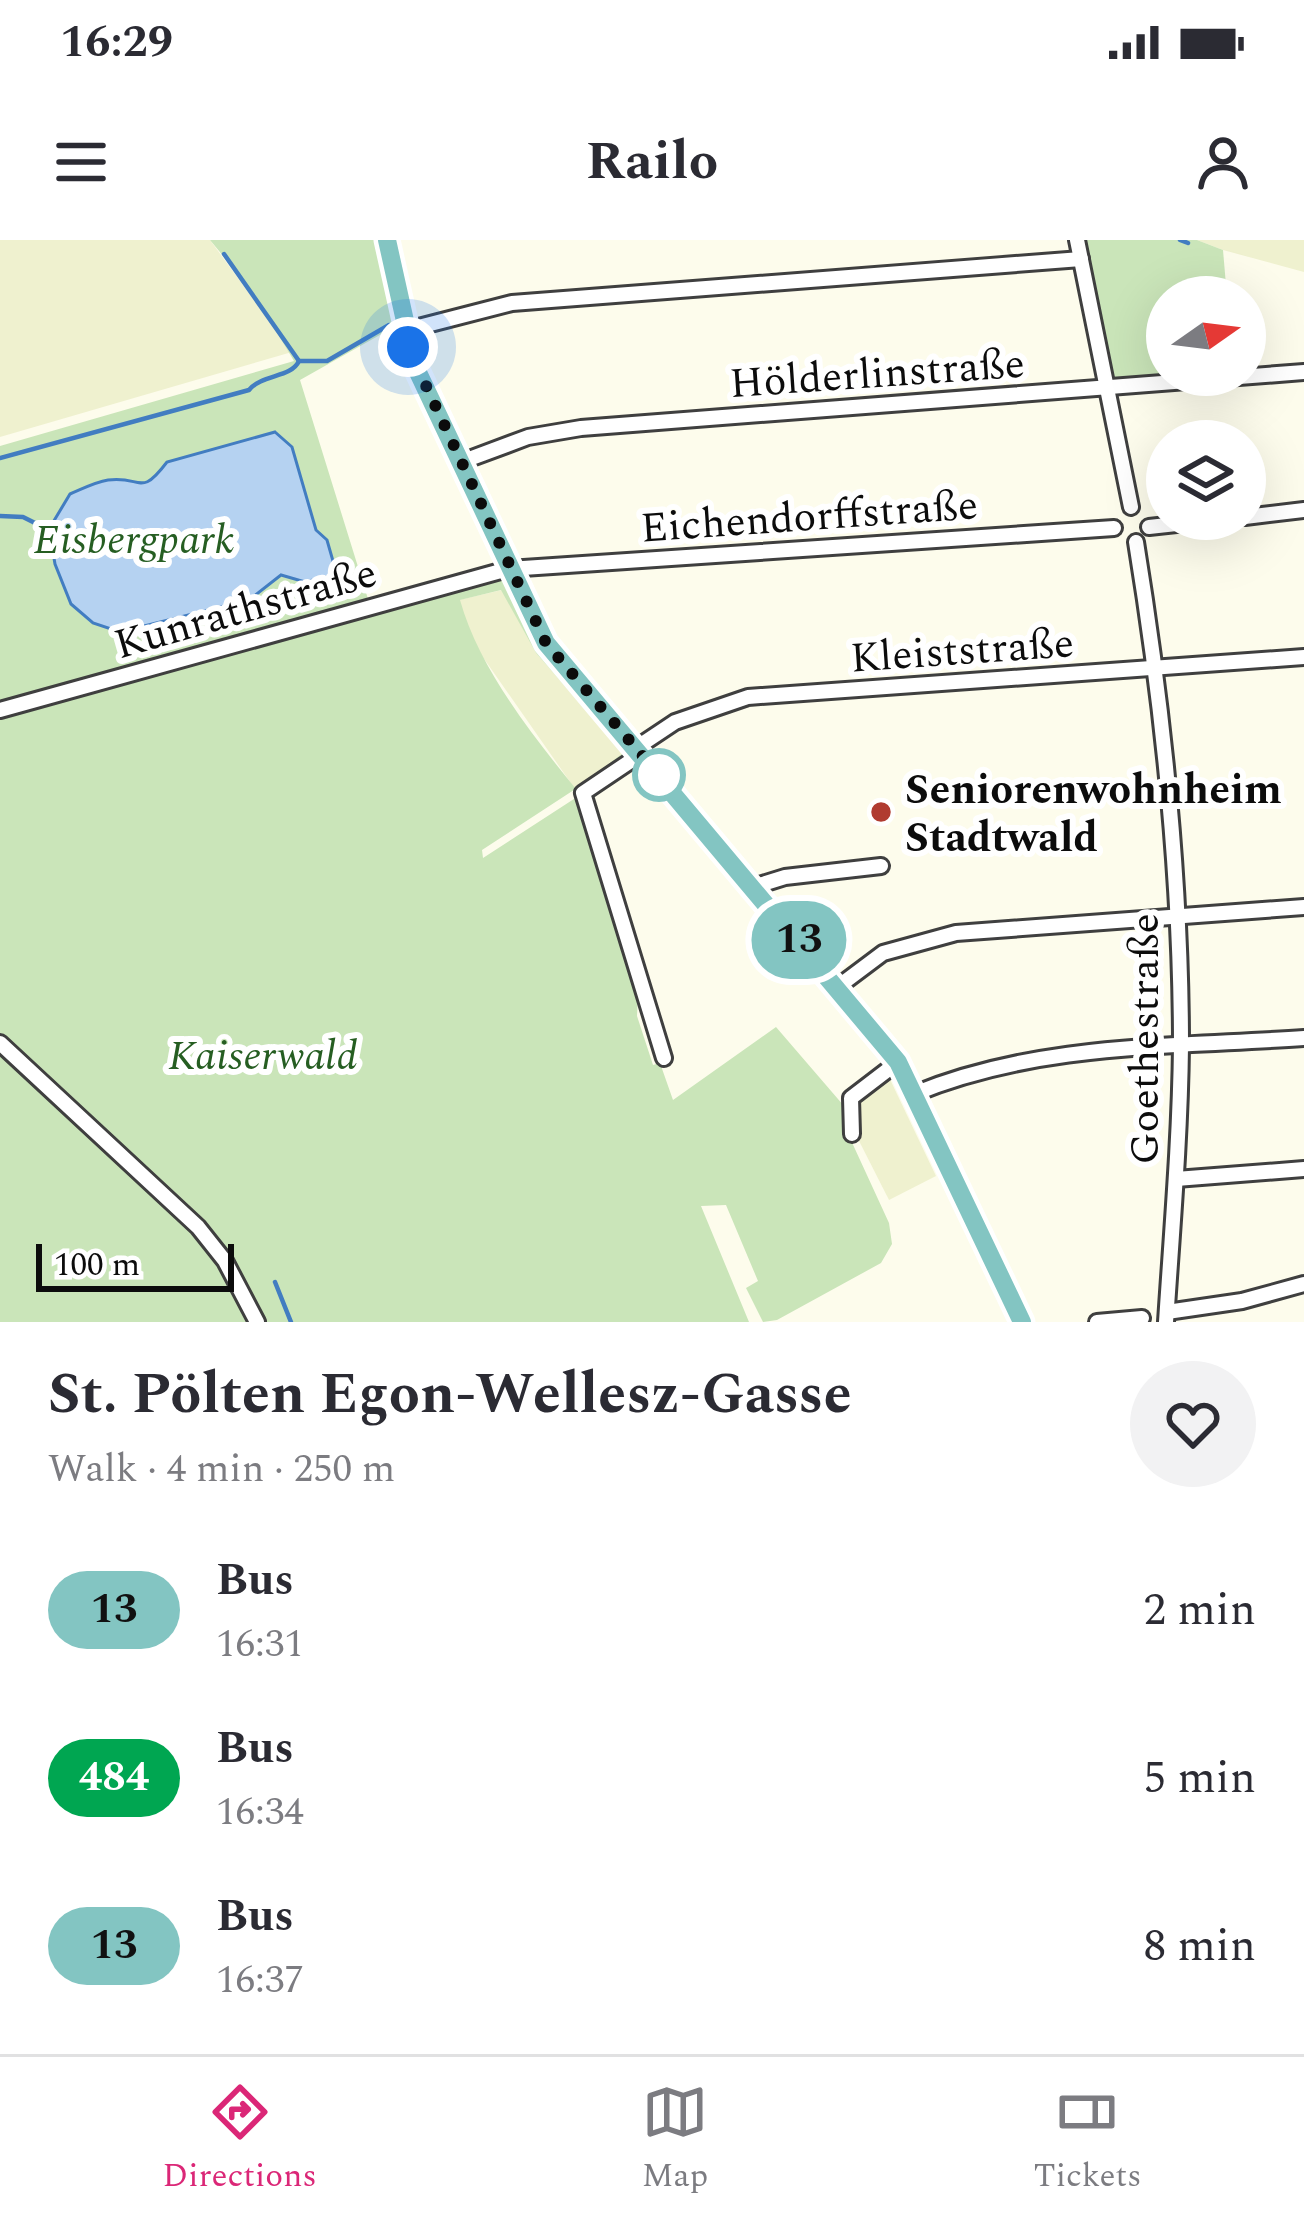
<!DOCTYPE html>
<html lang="en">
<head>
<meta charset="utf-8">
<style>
	:root { --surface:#fff; --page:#f2f2f3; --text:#2b2b33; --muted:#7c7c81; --line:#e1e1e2; --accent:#db2777 }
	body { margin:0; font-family:Spectral,serif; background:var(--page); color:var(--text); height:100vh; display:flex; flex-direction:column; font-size:45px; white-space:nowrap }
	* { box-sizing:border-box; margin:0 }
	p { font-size:39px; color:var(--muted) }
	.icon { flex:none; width:66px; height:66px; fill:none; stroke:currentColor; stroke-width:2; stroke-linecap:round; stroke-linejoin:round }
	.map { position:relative; height:1082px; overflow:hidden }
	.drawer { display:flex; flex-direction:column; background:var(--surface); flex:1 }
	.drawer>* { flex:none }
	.badge { padding:0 24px; border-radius:39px; font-size:42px; line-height:78px }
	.needle { width:78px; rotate:76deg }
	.controls { position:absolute; left:1146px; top:36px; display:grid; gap:24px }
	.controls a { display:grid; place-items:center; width:120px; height:120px; border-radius:50%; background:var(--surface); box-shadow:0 12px 48px #0002; font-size:60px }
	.scale { position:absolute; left:36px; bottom:30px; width:198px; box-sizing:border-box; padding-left:12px; border:6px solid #0c0c0c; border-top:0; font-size:33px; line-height:42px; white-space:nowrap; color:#0c0c0c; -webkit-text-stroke:9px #fff; paint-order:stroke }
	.you { position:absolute; width:60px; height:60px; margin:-30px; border:9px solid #fff; border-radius:50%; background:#1a73e8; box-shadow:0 0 0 18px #1a73e833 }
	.map>.badge { position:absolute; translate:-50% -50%; box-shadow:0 0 0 6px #fff }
	.round { display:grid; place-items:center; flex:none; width:126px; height:126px; border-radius:63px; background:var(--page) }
	.overview { display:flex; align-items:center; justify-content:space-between; height:204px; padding:0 48px }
	h1 { font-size:57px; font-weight:700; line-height:90px }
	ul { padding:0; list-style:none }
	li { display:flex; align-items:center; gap:36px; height:168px; padding:0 48px }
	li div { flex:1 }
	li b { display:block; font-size:45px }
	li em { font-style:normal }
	li .badge { min-width:132px; font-weight:700; text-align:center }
	.status { display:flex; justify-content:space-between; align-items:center; height:84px; padding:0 60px; background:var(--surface); direction:ltr }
	.status svg { height:33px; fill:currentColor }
	header { display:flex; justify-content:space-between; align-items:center; height:156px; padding:0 48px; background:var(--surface); font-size:54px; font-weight:700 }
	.menu { display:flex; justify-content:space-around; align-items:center; height:168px; border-top:3px solid var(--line); background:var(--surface); font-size:33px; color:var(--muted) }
	.menu a { display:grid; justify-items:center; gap:6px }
	.menu .active { color:var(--accent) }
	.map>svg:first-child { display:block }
	.farmland { fill:#eff1cf }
	.green { fill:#cae5b9; fill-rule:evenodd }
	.water { fill:#b5d2f1; stroke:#427dc1; stroke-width:3 }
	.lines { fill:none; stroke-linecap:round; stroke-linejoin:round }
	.stream { stroke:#427dc1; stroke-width:4.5 }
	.minor-casing { stroke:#3f3f3f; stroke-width:20 }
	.minor { stroke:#fff; stroke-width:14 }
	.line-casing { stroke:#fff; stroke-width:27 }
	.line { stroke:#83c5c2; stroke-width:18 }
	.walk { stroke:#0c0c0c; stroke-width:12; stroke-dasharray:0 21.6 }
	.stop-dot { fill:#fff; stroke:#83c5c2; stroke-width:6 }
	.poi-dot { fill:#b03b30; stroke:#fff; stroke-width:4.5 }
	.labels { text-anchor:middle; stroke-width:12; stroke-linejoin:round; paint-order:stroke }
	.street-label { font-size:42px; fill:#0c0c0c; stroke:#fff }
	.park-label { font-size:42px; font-style:italic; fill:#265e22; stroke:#fff }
	.poi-label { font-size:42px; font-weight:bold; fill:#0c0c0c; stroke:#fff; text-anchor:start }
</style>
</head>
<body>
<div class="status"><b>16:29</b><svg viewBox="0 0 49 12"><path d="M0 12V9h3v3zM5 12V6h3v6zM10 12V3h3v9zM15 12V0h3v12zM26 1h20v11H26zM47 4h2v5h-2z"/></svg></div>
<header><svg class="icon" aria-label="menu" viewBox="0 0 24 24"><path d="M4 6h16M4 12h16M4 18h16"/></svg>Railo<svg class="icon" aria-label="person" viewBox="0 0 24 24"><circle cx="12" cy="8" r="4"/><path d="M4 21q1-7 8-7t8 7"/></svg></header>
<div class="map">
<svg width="1304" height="1082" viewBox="0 0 1304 1082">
	<rect width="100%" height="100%" fill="#fdfcec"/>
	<g class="farmland">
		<polygon points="0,0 210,0 292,112 0,197"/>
		<polygon points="1197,0 1304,0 1304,32 1223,10"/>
		<polygon points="502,350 536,413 624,514 575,549 480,413 466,382 459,360"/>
		<polygon points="887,833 936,936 889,960 855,893 851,865"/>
	</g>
	<g class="green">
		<polygon points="210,0 381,0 394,87 300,140 368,359 0,467 0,206 294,121 252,51"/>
		<polygon points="1086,0 1197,0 1223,10 1227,57 1167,57 1167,135 1193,135 1114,141"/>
		<path d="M499,338L509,346L540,406L629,514L482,610L483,618L577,557L638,753L637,776L653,825L660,823L673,860L776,787L844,866L849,896L889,983L892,1004L881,1023L777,1080L763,1082L746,1048L758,1041L726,965L701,966L749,1082H0V476ZM501,350L536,413L623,513L576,549C532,495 479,428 460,360Z"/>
	</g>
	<path class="water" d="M275,192L292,207L316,290L327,300L333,321L329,336L305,342L281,335L249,360L120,392L93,383L71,364L55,324L49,289L70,254C82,249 95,242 108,240C142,235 139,259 167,222Z"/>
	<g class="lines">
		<g class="stream">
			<polyline points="1180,0 1188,3"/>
			<polyline points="224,14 299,121"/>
			<polyline points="299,121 327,121 389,85"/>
			<path d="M0,218L249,150C262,134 291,138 299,121"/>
			<polyline points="0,276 23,277 51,291"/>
			<polyline points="275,1042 291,1082"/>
		</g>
		<defs>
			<g id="minor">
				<polyline points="387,0 415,126 546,403 898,822 1022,1082"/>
				<polyline points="1077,0 1131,267"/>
				<polyline points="403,91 512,63 1081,19"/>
				<polyline points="461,222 528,197 581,188 1304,132"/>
				<polyline points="1245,277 1304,270"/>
				<polyline points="1149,287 1222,279"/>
				<path d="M1136,302C1163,468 1181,637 1181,806C1180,898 1172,990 1166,1082"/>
				<polyline points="0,470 508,329 1114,288"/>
				<polyline points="636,508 675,482 748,457 1304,417"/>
				<polyline points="641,514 583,553 664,818"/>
				<polyline points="753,647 785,637 881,626"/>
				<polyline points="839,746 883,713 956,693 1304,667"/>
				<polyline points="0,803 198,987 225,1021 257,1082"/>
				<path d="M914,854C1037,803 1173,807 1304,798"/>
				<polyline points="852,894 851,858 898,822"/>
				<polyline points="1176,939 1304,929"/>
				<polyline points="1167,1072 1242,1061 1304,1044"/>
				<polyline points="1097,1082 1142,1078"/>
			</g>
		</defs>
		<use href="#minor" class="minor-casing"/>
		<use href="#minor" class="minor"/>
	</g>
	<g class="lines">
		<defs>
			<polyline id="line" points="387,0 415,126 546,403 898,822 1022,1082"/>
		</defs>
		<use href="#line" class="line-casing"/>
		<use href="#line" class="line"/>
		<polyline class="walk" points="408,107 546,403 659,535"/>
	</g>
	<circle class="stop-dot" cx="659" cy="535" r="24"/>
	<circle class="poi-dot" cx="881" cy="572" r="12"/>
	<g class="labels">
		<g class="street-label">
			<text transform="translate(877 132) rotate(-4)" y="15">Hölderlinstraße</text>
			<text transform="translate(809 275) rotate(-4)" y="15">Eichendorffstraße</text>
			<text transform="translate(245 367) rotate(-16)" y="15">Kunrathstraße</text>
			<text transform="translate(962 409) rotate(-4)" y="15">Kleiststraße</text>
			<text transform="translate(1143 799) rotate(-90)" y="15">Goethestraße</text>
		</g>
		<g class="park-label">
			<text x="134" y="313">Eisbergpark</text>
			<text x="263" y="829">Kaiserwald</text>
		</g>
		<g class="poi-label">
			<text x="905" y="563">Seniorenwohnheim<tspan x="905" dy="48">Stadtwald</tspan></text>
		</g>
	</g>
</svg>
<div class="controls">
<a><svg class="needle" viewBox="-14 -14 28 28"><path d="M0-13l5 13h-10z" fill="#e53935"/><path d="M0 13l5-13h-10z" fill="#7c7c81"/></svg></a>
<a><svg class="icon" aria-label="layers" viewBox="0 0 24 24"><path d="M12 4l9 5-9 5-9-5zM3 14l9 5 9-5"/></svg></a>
</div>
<div class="scale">100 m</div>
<div class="you" style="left:408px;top:107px"></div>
<b class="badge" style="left:799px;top:700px;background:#83c5c2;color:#111">13</b>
</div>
<section class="drawer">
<div class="overview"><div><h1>St. Pölten Egon-Wellesz-Gasse</h1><p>Walk · 4 min · 250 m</p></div><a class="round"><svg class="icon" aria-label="heart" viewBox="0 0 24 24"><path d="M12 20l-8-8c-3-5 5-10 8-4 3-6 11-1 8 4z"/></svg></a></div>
<ul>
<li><span class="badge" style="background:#83c5c2;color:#111">13</span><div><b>Bus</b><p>16:31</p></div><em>2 min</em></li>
<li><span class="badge" style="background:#00a651;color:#fff">484</span><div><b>Bus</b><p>16:34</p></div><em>5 min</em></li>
<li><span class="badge" style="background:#83c5c2;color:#111">13</span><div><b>Bus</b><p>16:37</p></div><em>8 min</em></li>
</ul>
</section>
<nav class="menu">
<a class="active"><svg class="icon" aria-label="directions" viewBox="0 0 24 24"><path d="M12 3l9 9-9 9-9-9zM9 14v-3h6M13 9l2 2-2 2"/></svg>Directions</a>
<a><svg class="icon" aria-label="map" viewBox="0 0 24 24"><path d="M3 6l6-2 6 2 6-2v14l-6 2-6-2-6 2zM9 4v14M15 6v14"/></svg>Map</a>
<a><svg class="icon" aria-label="tickets" viewBox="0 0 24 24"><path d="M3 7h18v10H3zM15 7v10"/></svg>Tickets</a>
</nav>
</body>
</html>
